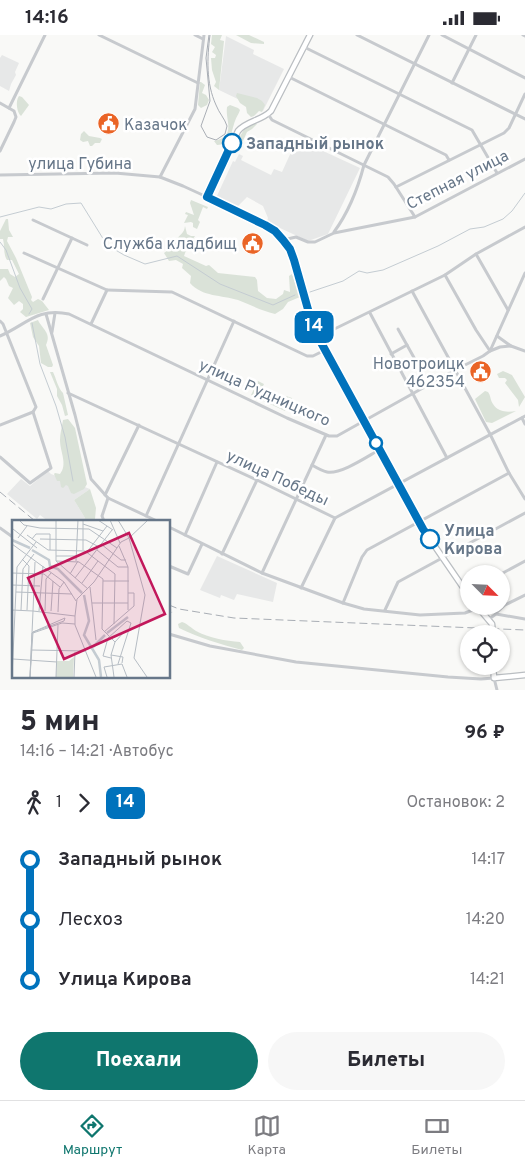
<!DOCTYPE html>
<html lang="ru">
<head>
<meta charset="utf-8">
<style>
	:root { --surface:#fff; --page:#f7f7f7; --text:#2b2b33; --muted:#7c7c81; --line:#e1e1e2; --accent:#0f766e }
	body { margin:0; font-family:Overpass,sans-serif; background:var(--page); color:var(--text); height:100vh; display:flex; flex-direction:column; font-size:19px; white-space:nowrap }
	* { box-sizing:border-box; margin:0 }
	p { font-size:16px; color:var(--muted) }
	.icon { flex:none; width:28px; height:28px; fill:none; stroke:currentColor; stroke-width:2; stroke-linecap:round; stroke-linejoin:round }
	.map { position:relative; height:655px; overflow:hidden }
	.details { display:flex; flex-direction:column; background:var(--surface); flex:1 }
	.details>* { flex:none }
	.badge { padding:0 10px; border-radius:8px; font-size:18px; line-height:32px }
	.needle { width:32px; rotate:114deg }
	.fabs { position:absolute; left:460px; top:530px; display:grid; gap:10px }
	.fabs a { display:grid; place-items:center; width:50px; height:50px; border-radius:50%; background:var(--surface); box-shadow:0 1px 4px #0004; font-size:25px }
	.map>.badge { position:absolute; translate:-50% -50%; box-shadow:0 0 0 2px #fff }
	.legs { display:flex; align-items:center; gap:8px; height:55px; padding:0 20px; font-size:16px }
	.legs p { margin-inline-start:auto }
	.head { display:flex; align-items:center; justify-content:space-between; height:85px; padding:0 20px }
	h1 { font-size:28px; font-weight:800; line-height:38px }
	.primary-button { display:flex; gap:10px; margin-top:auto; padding:10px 20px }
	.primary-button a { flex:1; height:58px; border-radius:30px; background:var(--accent); color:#fff; font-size:20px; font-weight:800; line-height:58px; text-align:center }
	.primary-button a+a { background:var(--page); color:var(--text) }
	ul { padding:0 20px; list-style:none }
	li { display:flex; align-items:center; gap:18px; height:60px; font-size:19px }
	li i { display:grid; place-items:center; width:8px; height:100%; margin:0 6px; background:currentColor }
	li i::after { content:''; width:12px; height:12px; margin:-6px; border:4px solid; border-radius:50%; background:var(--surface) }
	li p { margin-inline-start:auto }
	li:first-child i { background:linear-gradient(#0000 50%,currentColor 0) }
	li:last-child i { background:linear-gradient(currentColor 50%,#0000 0) }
	.status { display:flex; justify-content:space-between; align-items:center; height:35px; padding:0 25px; background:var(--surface); direction:ltr }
	.status svg { height:14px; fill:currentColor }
	.dock { display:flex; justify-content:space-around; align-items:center; height:70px; border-top:1px solid var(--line); background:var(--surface); font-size:14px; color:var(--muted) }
	.dock a { display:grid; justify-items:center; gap:2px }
	.dock .active { color:var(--accent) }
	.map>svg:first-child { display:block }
	.built { fill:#e7e8e8 }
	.green { fill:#dae2d8 }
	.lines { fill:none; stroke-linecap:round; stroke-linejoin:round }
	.stream { stroke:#c4ccd2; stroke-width:1 }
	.minor-tunnel { stroke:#d4d8dc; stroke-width:3; stroke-dasharray:3 1.5; stroke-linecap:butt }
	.major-casing { stroke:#babec2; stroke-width:7 }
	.minor { stroke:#c7cace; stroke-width:3 }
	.major { stroke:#fff; stroke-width:4.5 }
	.tram { stroke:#a9aeb5; stroke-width:1 }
	.rail { stroke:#a9aeb5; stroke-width:1; stroke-dasharray:8 4; stroke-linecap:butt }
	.line-1-casing { stroke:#fff; stroke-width:11 }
	.line-1 { stroke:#0072bc; stroke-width:8 }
	.stop-1-dot { fill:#fff; stroke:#0072bc; stroke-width:2.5 }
	.labels { text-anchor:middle; stroke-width:5; stroke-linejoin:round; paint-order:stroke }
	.poi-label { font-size:16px; fill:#677789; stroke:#fff; text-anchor:end }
	.stop-label { font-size:16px; font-weight:bold; fill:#677789; stroke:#fff; text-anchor:start }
	.street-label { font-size:16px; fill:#677789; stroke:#fff }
	.inset-river { fill:none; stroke:#c4ccd2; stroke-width:2.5 }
	.inset-road { fill:none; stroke:#b6bdc4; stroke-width:1 }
	.view { fill:#c2185b; fill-opacity:0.15; stroke:#c2185b; stroke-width:2.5 }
	.inset-edge { fill:none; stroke:#677789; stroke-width:2.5 }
</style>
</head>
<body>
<div class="status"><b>14:16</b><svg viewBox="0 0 49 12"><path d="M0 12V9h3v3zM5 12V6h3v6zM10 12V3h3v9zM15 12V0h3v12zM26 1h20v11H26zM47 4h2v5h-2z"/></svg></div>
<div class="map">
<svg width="525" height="655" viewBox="0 0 525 655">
	<rect width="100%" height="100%" fill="#f9f9f7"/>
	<g class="built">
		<polygon points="226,1 254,15 253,19 284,34 263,76 219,55"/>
		<polygon points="2,20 19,28 15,37 16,40 11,49 9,56 0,51 0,23"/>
		<polygon points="297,104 360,133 328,199 308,206 267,187 268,183 263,171 247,162 236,173 216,163 233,126 235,127 239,119 243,121 241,125 271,140 274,134 282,137"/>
		<polygon points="48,436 51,439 90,454 74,465 85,483 82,486 48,486 40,480 37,484 7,459 21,444 30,451"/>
		<polygon points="217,521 277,548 273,567 237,559 234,565 221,560 220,563 200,555"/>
	</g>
	<g class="green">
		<polygon points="212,0 222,0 220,5 224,6 219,55 214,51 216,47 212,35 211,23 215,23 216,20 212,17 215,12 211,9"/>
		<polygon points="236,0 249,0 264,7 264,9 251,8"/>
		<polygon points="200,47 201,47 205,50 202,58 206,60 209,65 207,70 201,73 198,70"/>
		<polygon points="237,58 257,63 262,66 265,70 262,77 259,76 254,81 251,82 247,78 246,72 240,68 236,61"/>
		<path d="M19,61L22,62L29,70L21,81C17,78 15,66 19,61Z"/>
		<path d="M230,70L238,73L240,75C239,79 236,82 235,86C231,97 231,110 217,110L214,106C237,101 225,86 227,72Z"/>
		<polygon points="254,88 257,89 252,94 247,97 242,108 237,111 236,108 245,93"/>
		<polygon points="84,96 89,101 100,103 102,104 100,108 95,108 92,111 90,111 88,106 83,107 80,105 81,99"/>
		<polygon points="191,165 208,172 207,174 203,172 198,185 200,187 197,194 193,192 193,188 191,187 184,188 188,180 185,179 186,177 194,180 190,168"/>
		<path d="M6,184H8L9,195L13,202H8L7,206L16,223L32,262L31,265L33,267L38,264L42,266L49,275L26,282L20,277L23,274V269L19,266L14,270L8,263L13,253L9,251L6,244L4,242L0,246V234H8L10,239L15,242L19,239L12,225H7C3,219 5,212 3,204H0V196Z"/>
		<path d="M185,191L187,199L191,201H195L193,204L189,207L184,221L206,231L209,230L218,238L255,242L257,245L258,256L267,263L276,264L283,259L284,255L290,257L289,241L292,239L300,262L288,267L283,274L275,279C262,276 251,270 238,265C222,260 202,262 190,248L191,241L182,233L183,229L176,225L169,226L164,218C170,214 172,210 176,205C180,199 184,199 185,191Z"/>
		<path d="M38,285C42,294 52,298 46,310L53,330L52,332H48L41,328L39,311L33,302L30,288Z"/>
		<polygon points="503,336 512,340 525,362 519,372 518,365 505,348 507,345 505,343 499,343 497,339"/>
		<path d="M50,337H53C56,343 58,353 63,358L68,380L65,381L62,370L57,361V354Z"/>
		<polygon points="258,346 264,349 259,359 282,370 286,361 292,363 285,376 251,360"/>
		<path d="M485,356L488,357C491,361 490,365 493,369C498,378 509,377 516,376L492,388L486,387L475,364Z"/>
		<path d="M68,384L75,393L87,449L84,454L74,459L71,458L68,451L66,450L63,453L61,452L60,446H57L54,439L55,438L60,439C68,429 60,417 60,405C60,398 62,392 63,385Z"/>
		<polygon points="90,454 96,473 95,484 98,486 82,486 85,483 74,465"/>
		<path d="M182,587C188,589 191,593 196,596C209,603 226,606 240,607L244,613L242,615C220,609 199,603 179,593L178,589Z"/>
	</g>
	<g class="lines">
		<g class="stream">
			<polyline points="0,182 39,172 51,174 66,169 81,168 107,210 124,220 145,229 177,221 220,249 273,270 295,260"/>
			<polyline points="0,207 6,215 20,253 32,274 29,279"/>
			<polyline points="310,257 343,246 359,236 367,238 383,235 438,211 470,194 484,192 503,184 512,176 525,158"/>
			<polyline points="32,288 40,329 56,371 65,402 73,446"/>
		</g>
		<polyline class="minor-tunnel" points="169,573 171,578"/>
		<defs>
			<g id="major">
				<path d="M310,0L271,76C261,86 246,86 238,96L207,162L265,190L275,196L283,205L290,214L294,225L311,285L318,302L423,494L469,561"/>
				<polyline points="477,571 492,589 493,599"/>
				<polyline points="493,631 494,643 525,640"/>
			</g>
		</defs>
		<use href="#major" class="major-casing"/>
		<g class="minor">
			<polyline points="99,0 198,48"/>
			<polyline points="195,0 203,4"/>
			<polyline points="357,0 525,84"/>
			<polyline points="442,0 525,43"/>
			<polyline points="523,0 525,1"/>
			<polyline points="304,12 472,95 497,138"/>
			<polyline points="289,42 446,120 449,125"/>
			<polyline points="452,48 476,0"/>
			<polyline points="0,68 14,76 16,82 14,87 0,116"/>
			<polyline points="9,73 45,0"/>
			<polyline points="268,79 272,85 388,142 394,149 415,182"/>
			<polyline points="0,140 115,138 160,142 183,151 207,162"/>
			<polyline points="160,142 195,74 204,0"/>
			<polyline points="396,152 504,98 509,93 525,59"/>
			<polyline points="33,185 87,210"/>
			<path d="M334,197C348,178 358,153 364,130L429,0"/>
			<polyline points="283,205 296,202 308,207 315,207 334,198 415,182 525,124"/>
			<polyline points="24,218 107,255 172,257 307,321 313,321 325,315"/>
			<polyline points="476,219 508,275"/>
			<polyline points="445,240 476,295 490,316 500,312 511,311"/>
			<polyline points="412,256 490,399 509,438 525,464"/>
			<polyline points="43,264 72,203"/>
			<polyline points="370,278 447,423"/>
			<polyline points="46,279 75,380 91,444 108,463 157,486"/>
			<polyline points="0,286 3,289 36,372 33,377 51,433 30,448 0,422"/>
			<polyline points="91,289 107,255"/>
			<polyline points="398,294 417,328"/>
			<polyline points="52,297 55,278"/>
			<path d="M0,301C26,290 37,272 69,279L287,383L329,401H337L455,335L483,321L490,316L525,238"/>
			<polyline points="497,301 511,311 525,316"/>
			<polyline points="318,302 445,240 476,219 525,192"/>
			<polyline points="391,319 407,310"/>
			<polyline points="68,358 257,445 335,483 525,381"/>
			<polyline points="522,383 525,389"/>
			<polyline points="0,390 33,377"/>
			<path d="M312,430C317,433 322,436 327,437C340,440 368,421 379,415"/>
			<polyline points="105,460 139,390"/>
			<polyline points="146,481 234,286"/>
			<polyline points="104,486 102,481 108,463"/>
			<polyline points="169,492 262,538 343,568 364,574 420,580 465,578 478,573"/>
			<polyline points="0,493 14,503"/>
			<polyline points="185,500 217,427"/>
			<polyline points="222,519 257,445"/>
			<polyline points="169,531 188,539 202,509"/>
			<polyline points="262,538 326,400"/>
			<polyline points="501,539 525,526"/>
			<polyline points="301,553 335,483"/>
			<polyline points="343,568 362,522 367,515 509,438"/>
			<polyline points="385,575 398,547 525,478"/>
			<polyline points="496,578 505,570 525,560"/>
			<polyline points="489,584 496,579 525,584"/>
			<polyline points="169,599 210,611 296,627 448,642 481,644 494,643 497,655"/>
		</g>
		<use href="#major" class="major"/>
		<path class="tram" d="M209,0L206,23L210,66L201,91L207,102L216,105L225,99L227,91C225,84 219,78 216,70C206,48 207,23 210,0"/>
		<g class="rail">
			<polyline points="0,457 35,486"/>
			<polyline points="169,570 179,574 234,583 525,595"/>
		</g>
	</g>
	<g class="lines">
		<defs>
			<polyline id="line-1" points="232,108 207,162 265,190 275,196 283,205 290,214 294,225 311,285 318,302 423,494 430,504"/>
		</defs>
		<use href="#line-1" class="line-1-casing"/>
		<use href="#line-1" class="line-1"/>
	</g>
	<defs>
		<symbol id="civic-disc" viewBox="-11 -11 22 22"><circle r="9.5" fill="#ea6426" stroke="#fff"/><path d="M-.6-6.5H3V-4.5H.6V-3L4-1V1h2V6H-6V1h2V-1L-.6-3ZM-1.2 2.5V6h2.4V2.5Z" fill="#fff"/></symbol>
	</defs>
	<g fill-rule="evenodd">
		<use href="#civic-disc" x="96" y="76" width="25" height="25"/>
		<use href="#civic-disc" x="240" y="196" width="25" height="25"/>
		<use href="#civic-disc" x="468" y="324" width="25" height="25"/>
	</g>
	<g class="stop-1-dot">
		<circle cx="232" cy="108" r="9"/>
		<circle cx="376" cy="408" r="6"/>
		<circle cx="430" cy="504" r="9"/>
	</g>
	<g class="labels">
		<g class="poi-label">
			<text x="124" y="95" text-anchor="start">Казачок</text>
			<text x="237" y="214">Служба кладбищ</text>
			<text x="465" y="334">Новотроицк<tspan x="465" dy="18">462354</tspan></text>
		</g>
		<g class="stop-label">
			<text x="246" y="114">Западный рынок</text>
			<text x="444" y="501">Улица<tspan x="444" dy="18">Кирова</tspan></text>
		</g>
		<g class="street-label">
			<text x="80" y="134">улица Губина</text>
			<text transform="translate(457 144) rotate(-27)" y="6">Степная улица</text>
			<text transform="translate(265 357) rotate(24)" y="6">улица Рудницкого</text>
			<text transform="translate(278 442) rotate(25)" y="6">улица Победы</text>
		</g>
	</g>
	<g transform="translate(12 485)">
		<rect width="158" height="158" fill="#f9f9f7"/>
		<path d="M62,137L61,157H44L45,141H57Z" fill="#dae2d8"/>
		<path class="inset-river" d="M0,20L18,28M20,30L37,40L38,46L46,49L70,73M72,75L77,101L72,115L87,140L89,157M95,113L116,97M81,127L93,115"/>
		<path class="inset-road" d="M7,0L12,5L28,8L77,9L105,28M86,0L101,10M98,0L108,23M71,4L91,11M1,9L25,28M15,15L36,30L73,31L103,54L102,104M6,18L15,6M20,19L24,14H38V30M28,19L74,20L87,27M0,24L52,62L64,81M89,24L109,40H114M107,26L116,47V90M71,30V0M85,30L106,47H116M75,32L95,6M44,36H65M10,39L17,46L15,90M44,41L67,42L91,59L90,109L103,122M44,41L76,69M44,41V0M64,41L66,0M0,53L32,54L48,67M58,54L66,41M63,58L100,10M91,61H117M70,63L86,41M0,65L28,66M78,67L84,120M4,72L60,74M80,83H116M0,90L21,91L23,42M9,90L11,49L22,34M21,91L63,96L65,79L82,62L109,22L117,18L106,0M27,91L31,46M33,91L34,59L39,53M39,91L41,61M46,92L47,69L52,62M63,96V105L84,157M92,112L122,86V73H116M21,113L50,103L63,104M19,130L74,131M99,135L111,137L110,143M99,138L91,136L96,118L115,101L119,103L106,144M1,139L45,142M0,157L5,47L24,22M18,157L21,91M18,157L20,113L21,112L53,98L52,101L21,112L18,157M44,157L46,105M62,157L63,132M95,157L92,147L110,144L115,157M102,157L99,135L103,122L112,112M135,157L122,138L133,75L117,18L136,0"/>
		<path class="view" d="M117,13L153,94L52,139L16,58Z"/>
		<rect width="158" height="158" class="inset-edge"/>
	</g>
</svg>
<div class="fabs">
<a><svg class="needle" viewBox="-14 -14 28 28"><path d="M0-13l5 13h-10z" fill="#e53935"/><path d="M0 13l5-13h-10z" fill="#7c7c81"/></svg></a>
<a><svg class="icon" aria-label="locate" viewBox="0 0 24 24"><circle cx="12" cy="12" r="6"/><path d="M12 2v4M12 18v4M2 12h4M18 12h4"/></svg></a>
</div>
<b class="badge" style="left:314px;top:292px;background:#0072bc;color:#fff">14</b>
</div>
<section class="details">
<div class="head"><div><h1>5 мин</h1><p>14:16 – 14:21 · Автобус</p></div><b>96 ₽</b></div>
<div class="legs"><svg class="icon" aria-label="walk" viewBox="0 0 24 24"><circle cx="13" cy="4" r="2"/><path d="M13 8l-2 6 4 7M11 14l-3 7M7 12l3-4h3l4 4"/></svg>1<svg class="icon" aria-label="forward" viewBox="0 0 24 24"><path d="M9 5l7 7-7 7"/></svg><b class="badge" style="background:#0072bc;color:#fff">14</b><p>Остановок: 2</p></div>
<ul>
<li><i style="color:#0072bc"></i><b>Западный рынок</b><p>14:17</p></li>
<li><i style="color:#0072bc"></i><span>Лесхоз</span><p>14:20</p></li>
<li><i style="color:#0072bc"></i><b>Улица Кирова</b><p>14:21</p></li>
</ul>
<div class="primary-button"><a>Поехали</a><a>Билеты</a></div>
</section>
<nav class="dock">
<a class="active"><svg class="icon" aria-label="directions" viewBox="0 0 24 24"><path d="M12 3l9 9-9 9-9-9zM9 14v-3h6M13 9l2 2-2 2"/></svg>Маршрут</a>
<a><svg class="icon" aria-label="map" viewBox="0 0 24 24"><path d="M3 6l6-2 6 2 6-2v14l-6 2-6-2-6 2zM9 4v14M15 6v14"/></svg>Карта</a>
<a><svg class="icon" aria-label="tickets" viewBox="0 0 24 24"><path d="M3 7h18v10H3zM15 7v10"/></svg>Билеты</a>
</nav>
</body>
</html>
